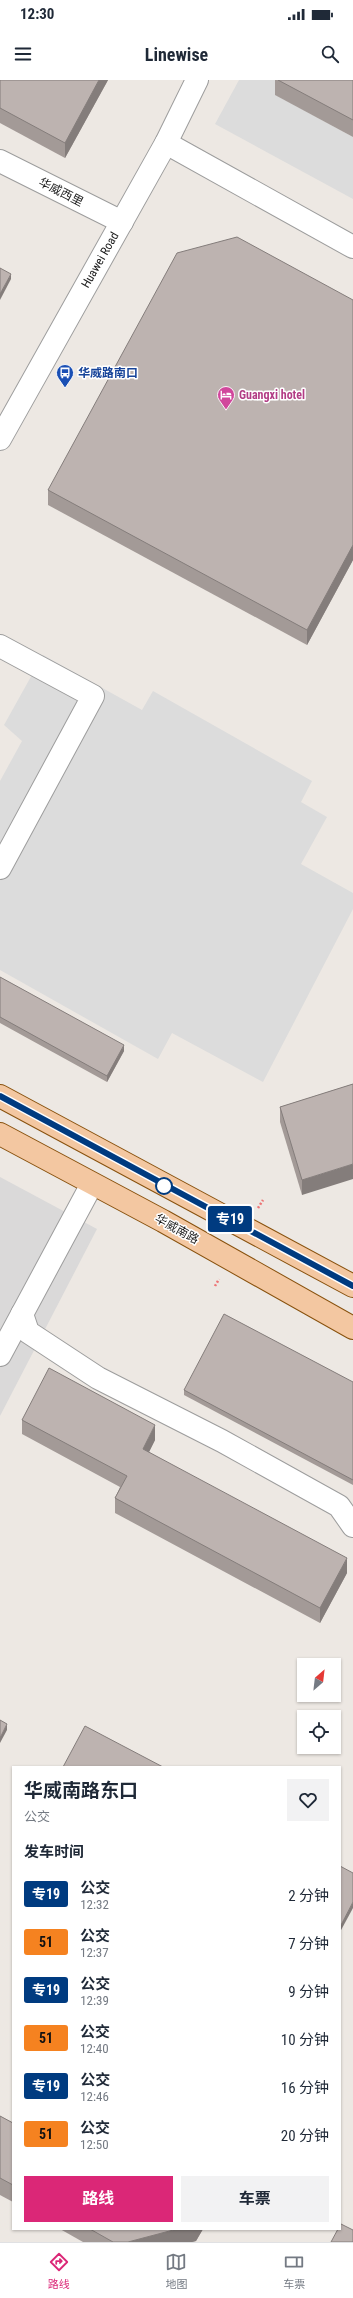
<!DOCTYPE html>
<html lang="zh">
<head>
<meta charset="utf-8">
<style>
	:root { --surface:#fff; --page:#f2f2f3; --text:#1f2937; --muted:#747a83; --line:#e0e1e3; --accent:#db2777 }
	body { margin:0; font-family:"Roboto Condensed","Noto Sans SC",sans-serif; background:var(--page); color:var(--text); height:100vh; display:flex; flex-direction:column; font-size:15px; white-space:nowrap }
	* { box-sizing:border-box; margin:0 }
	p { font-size:13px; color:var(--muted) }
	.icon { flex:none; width:22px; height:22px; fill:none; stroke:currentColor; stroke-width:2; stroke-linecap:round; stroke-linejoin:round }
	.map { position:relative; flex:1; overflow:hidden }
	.panel { position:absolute; left:12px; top:1686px; width:329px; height:464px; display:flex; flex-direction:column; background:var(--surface); border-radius:0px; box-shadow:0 1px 3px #0004 }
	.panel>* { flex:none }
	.badge { padding:0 8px; border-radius:3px; font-size:14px; line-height:26px }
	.needle { width:26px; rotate:28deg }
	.buttons { position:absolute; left:297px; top:1578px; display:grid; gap:8px }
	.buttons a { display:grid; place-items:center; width:44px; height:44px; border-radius:0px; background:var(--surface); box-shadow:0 1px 3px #0004; font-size:20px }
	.map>.badge { position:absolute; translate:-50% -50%; box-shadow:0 0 0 2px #fff }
	h2 { padding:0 12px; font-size:15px; line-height:36px }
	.round { display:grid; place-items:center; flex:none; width:42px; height:42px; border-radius:0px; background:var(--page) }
	.summary { display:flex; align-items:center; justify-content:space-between; height:68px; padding:0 12px }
	h1 { font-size:19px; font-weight:700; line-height:30px }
	.primary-button { display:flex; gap:8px; margin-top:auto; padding:8px 12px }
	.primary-button a { flex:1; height:46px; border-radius:0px; background:var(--accent); color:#fff; font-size:16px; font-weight:700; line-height:46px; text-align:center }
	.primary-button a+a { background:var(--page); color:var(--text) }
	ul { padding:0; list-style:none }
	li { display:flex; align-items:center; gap:12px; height:48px; padding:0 12px }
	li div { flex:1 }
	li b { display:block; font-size:15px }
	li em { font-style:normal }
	li .badge { min-width:44px; font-weight:700; text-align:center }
	.status { display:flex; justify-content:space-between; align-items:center; height:28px; padding:0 20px; background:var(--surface); direction:ltr }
	.status svg { height:11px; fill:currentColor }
	header { display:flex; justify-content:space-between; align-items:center; height:52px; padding:0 12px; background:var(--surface); font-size:18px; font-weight:700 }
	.menu { display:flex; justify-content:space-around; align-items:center; height:56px; border-top:1px solid var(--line); background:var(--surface); font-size:11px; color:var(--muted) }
	.menu a { display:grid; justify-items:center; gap:2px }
	.menu .current { color:var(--accent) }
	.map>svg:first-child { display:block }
	.residential { fill:#dad9d9 }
	.parking { fill:#dcdcdc }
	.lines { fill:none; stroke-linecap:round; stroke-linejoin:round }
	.minor-casing { stroke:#9d9d9d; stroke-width:24 }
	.major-casing { stroke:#88510d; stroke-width:24 }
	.path { stroke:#ed7374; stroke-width:2.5; stroke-dasharray:2 2; stroke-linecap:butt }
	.minor { stroke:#fff; stroke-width:22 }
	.major { stroke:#f3c7a1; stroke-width:22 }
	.wall { fill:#a39a97 }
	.shaded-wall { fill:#847d7b }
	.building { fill:#bdb3b0; stroke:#847d7b }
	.line-casing { stroke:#fff; stroke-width:9 }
	.line { stroke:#003b80; stroke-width:6 }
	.stop-dot { fill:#fff; stroke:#003b80; stroke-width:2 }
	.labels { text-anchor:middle; stroke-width:3; stroke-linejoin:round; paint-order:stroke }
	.street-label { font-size:12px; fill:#1c1c1c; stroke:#fff }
	.transit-label { font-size:12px; font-weight:bold; fill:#164399; stroke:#fff; text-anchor:start }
	.hotel-label { font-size:12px; font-weight:bold; fill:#b23c85; stroke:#fff; text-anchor:start }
</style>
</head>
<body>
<div class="status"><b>12:30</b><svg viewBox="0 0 49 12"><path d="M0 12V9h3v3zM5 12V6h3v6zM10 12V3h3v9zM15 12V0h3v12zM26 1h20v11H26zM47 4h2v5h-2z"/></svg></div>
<header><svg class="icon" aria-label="menu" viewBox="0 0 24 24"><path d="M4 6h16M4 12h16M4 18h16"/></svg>Linewise<svg class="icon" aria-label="search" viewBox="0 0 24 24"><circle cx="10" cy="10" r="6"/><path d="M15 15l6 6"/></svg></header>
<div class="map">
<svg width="353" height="2162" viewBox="0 0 353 2162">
	<rect width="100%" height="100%" fill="#ede8e3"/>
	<polygon class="residential" points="0,1097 97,1149 0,1336"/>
	<g class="parking">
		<polygon points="239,0 326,0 276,15 353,57 353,119 215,44"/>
		<polygon points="43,575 142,630 153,611 312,701 301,722 327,737 301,784 353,813 353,829 263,1002 172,953 158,979 0,890 0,701 22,661 4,645"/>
	</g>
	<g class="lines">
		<defs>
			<g id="minor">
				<polyline points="166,63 353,167"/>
				<polyline points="0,81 122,142"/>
				<polyline points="0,359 166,63 197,0"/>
				<polyline points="0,566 93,616 0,788"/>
				<polyline points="22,1234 28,1252 98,1298 222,1361 339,1426 353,1446"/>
				<polyline points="0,1275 92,1104"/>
			</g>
			<g id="major">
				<polyline points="0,1016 353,1206"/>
				<polyline points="0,1054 163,1141 353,1248"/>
			</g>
		</defs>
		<use href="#minor" class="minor-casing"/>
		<use href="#major" class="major-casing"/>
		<g class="path">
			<polyline points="258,1128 263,1120"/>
			<polyline points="215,1206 219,1199"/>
		</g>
		<use href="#minor" class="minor"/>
		<use href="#major" class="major"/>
	</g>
	<g class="wall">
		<polygon points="0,0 108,0 65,78 0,43"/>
		<polygon points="275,0 353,0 353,57 275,15"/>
		<polygon points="353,220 353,480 307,565 48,425 48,410"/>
		<polygon points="0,897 124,971 107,1002 0,943"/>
		<polygon points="353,1004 302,1115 280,1042 280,1027"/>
		<polygon points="353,1302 353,1405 184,1315 184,1310"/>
		<polygon points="22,1340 155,1360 149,1372 347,1493 320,1543 115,1433 115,1418 120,1407 22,1354"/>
		<polygon points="0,2036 13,2043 13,2122 0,2115"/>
		<polygon points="60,2149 203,2149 196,2161 192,2162 83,2162"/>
	</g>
	<g class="shaded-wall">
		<polygon points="99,0 108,0 65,78 65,63"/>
		<polygon points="11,194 11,199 0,220 0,214"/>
		<polygon points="353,465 353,480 307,565 307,550"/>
		<polygon points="124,965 124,971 107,1002 107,996"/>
		<polygon points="353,1084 353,1099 302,1115 302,1100"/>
		<polygon points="155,1345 155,1360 143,1384 143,1369"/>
		<polygon points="347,1478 347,1493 320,1543 320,1528"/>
		<polygon points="7,1644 7,1650 0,1663 0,1658"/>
		<polygon points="353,1822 353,1828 340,1852 340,1847"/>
		<polygon points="177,2149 203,2149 196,2161 192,2162 128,2162"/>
	</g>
	<g class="building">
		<polygon points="0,0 99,0 65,63 0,28"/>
		<polygon points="278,0 353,0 353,40"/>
		<polygon points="237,157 353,220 353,465 307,550 48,410 177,173"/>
		<polygon points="0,188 11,194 0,214"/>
		<polygon points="0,897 124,965 107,996 0,937"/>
		<polygon points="353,1004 353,1084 302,1100 280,1027"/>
		<polygon points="224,1234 353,1302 353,1400 184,1310"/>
		<polygon points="49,1288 155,1345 143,1369 347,1478 320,1528 115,1418 127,1396 22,1340"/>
		<polygon points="0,1640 7,1644 0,1658"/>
		<polygon points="85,1646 163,1687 63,1687"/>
		<polygon points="340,1786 353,1793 353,1822 340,1847"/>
		<polygon points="0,2036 13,2043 13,2105 0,2098"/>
		<polygon points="341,2144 353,2150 353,2162 331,2162 338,2149 340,2149 340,2145"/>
		<polygon points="90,2149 177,2149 128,2162 113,2162"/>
	</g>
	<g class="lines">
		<defs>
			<polyline id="line" points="0,1016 353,1206"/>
		</defs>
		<use href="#line" class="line-casing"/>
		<use href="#line" class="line"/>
	</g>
	<defs>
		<symbol id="bus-pin" viewBox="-11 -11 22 30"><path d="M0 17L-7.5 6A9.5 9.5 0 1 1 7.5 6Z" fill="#1a4fb4" stroke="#fff"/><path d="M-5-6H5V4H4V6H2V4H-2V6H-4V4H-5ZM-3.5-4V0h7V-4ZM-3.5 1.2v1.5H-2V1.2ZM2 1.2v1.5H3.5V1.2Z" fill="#fff"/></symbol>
		<symbol id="hotel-pin" viewBox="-11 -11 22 30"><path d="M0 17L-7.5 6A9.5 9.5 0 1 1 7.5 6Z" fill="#d1479c" stroke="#fff"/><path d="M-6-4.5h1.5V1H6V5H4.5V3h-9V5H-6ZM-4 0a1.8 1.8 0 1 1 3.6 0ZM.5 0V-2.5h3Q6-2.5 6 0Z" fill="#fff"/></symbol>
	</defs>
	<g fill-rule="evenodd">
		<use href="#bus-pin" x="55" y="283" width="20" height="27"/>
		<use href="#hotel-pin" x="216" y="305" width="20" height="27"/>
	</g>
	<circle class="stop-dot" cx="164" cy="1106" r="8"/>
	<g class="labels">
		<g class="street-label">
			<text transform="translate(61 112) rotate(27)" y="4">华威西里</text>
			<text transform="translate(100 180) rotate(-60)" y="4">Huawei Road</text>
			<text transform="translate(177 1149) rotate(29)" y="4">华威南路</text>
		</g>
		<g class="transit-label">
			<text x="78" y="297">华威路南口</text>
		</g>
		<g class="hotel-label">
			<text x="239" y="319">Guangxi hotel</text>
		</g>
	</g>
</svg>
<div class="buttons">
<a><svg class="needle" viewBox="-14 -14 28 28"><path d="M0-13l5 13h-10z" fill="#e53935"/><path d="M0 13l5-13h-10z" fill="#747a83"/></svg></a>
<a><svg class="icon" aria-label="locate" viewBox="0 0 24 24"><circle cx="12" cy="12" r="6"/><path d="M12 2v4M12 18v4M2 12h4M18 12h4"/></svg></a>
</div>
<b class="badge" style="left:230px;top:1139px;background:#003b80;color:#fff">专19</b>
<section class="panel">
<div class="summary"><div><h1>华威南路东口</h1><p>公交</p></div><a class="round"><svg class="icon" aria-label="heart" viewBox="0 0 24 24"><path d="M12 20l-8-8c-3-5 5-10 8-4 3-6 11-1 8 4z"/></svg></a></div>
<h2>发车时间</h2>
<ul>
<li><span class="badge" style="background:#003b80;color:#fff">专19</span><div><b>公交</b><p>12:32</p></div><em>2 分钟</em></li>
<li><span class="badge" style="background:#f58220;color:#111">51</span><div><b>公交</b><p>12:37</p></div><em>7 分钟</em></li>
<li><span class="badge" style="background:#003b80;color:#fff">专19</span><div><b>公交</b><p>12:39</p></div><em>9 分钟</em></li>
<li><span class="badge" style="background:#f58220;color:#111">51</span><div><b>公交</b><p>12:40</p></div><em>10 分钟</em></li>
<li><span class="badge" style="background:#003b80;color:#fff">专19</span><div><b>公交</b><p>12:46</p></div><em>16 分钟</em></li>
<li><span class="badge" style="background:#f58220;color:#111">51</span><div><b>公交</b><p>12:50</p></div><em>20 分钟</em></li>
</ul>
<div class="primary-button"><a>路线</a><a>车票</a></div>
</section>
</div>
<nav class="menu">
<a class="current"><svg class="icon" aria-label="directions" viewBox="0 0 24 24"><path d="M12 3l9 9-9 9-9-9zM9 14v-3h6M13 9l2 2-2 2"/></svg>路线</a>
<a><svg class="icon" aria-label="map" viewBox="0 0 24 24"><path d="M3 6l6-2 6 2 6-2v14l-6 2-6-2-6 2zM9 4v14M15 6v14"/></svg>地图</a>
<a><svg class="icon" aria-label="tickets" viewBox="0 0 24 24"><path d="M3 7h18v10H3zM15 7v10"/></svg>车票</a>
</nav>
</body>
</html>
